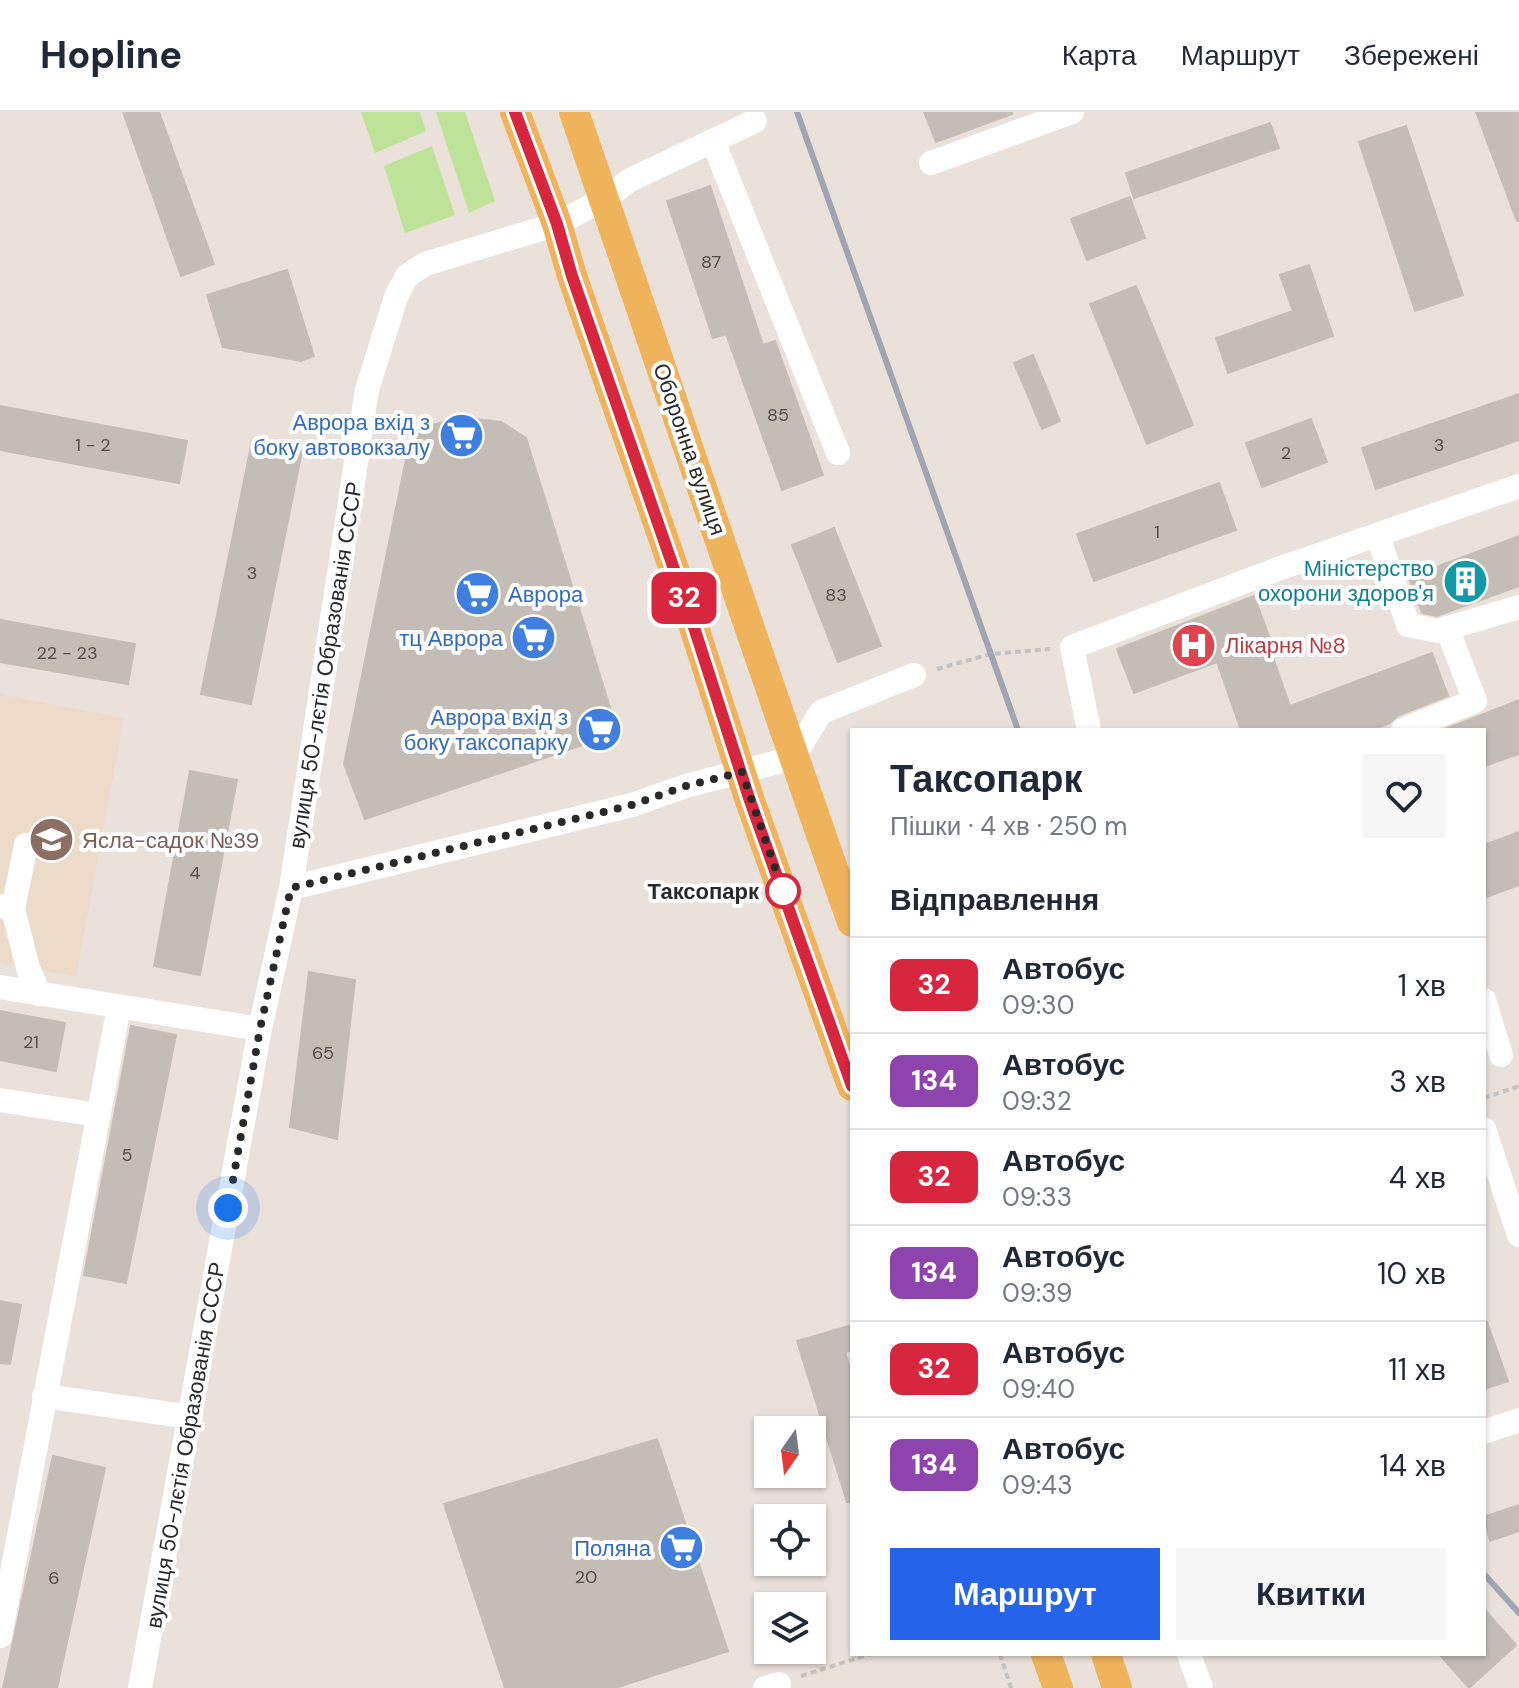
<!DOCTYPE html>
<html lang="uk">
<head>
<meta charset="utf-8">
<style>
	:root { --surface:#fff; --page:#f6f6f7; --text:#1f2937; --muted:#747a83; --line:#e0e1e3; --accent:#2563eb }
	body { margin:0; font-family:"DM Sans",sans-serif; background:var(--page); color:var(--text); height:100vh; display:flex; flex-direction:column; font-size:30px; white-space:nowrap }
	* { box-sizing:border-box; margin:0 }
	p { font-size:26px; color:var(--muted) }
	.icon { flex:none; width:44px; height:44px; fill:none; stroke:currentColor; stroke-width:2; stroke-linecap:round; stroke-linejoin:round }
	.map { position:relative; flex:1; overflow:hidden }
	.panel { position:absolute; left:850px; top:616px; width:636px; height:928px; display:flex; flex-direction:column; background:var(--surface); border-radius:0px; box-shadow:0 2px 6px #0004 }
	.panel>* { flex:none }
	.badge { padding:0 16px; border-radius:12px; font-size:28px; line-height:52px }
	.needle { width:52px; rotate:194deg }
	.buttons { position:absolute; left:754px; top:1304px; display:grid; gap:16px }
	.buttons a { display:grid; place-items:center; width:72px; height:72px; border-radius:0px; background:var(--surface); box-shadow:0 2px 6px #0004; font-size:40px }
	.you { position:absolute; width:40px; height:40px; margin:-20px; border:6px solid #fff; border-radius:50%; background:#1a73e8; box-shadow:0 0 0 12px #1a73e833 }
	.map>.badge { position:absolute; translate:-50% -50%; box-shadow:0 0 0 4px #fff }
	h2 { padding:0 40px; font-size:30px; line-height:72px }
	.round { display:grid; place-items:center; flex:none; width:84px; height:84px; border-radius:0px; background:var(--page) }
	.headline { display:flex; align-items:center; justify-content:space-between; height:136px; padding:0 40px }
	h1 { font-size:38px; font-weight:600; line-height:60px }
	.cta { display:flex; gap:16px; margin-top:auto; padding:16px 40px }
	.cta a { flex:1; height:92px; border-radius:0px; background:var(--accent); color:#fff; font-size:32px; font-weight:600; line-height:92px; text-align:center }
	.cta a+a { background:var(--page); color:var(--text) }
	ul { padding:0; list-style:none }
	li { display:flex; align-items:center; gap:24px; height:96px; padding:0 40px; border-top:2px solid var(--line) }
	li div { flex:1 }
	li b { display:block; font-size:30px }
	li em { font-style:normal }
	li .badge { min-width:88px; font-weight:700; text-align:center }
	header { display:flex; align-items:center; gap:48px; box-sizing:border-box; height:112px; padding:0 40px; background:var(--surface); border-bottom:2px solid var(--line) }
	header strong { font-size:38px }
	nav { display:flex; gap:44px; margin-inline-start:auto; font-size:28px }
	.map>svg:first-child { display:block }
	.education { fill:#eddbca }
	.green { fill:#bee297 }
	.building { fill:#c3bdb6; stroke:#c6bdb4; stroke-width:2 }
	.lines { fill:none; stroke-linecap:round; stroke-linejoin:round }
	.path { stroke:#c3c3c3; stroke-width:4; stroke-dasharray:6 4; stroke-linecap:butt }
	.minor { stroke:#fff; stroke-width:24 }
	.major { stroke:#efb35c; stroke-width:30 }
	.rail { stroke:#9ea5b3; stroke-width:6 }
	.line-casing { stroke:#fff; stroke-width:18 }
	.line { stroke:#d7263d; stroke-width:12 }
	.walk { stroke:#292929; stroke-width:8; stroke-dasharray:0 14.4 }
	.stop-dot { fill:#fff; stroke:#d7263d; stroke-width:4 }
	.labels { text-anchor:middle; stroke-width:8; stroke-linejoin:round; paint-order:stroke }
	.number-label { font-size:18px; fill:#504e4c }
	.shop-label { font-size:22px; fill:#366cbe; stroke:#fff; text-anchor:end }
	.street-label { font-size:22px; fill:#292929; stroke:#fff }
	.culture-label { font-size:22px; fill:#0d838f; stroke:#fff; text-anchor:end }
	.health-label { font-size:22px; fill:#be3a42; stroke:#fff; text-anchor:start }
	.education-label { font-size:22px; fill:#785e54; stroke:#fff; text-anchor:start }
	.stop-label { font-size:22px; font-weight:bold; fill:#292929; stroke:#fff; text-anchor:end }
</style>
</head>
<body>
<header>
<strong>Hopline</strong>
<nav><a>Карта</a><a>Маршрут</a><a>Збережені</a></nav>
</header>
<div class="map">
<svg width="1519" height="1576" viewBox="0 0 1519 1576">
	<rect width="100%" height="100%" fill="#ebe1db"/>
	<polygon class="education" points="0,582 124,606 76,865 0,851"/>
	<g class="green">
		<polygon points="361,0 420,0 426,19 375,41"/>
		<polygon points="436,0 465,0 495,89 469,101"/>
		<polygon points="432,34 455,103 405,121 384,54"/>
	</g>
	<g class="building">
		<polygon points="123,0 159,0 214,152 181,164"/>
		<polygon points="924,0 1012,0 1012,2 936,30"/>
		<polygon points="1476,0 1519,0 1519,109 1517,109"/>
		<polygon points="1270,11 1279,36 1134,86 1126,61"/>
		<polygon points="1406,14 1463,183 1415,199 1359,30"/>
		<polygon points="710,74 763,233 775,229 823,363 782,378 726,222 713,226 667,89"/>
		<polygon points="1130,85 1145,126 1087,148 1071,107"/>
		<polygon points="1309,153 1333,224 1228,261 1216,226 1293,199 1280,163"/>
		<polygon points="287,158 314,244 301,249 223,235 207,183"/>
		<polygon points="1136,174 1193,313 1147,332 1090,192"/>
		<polygon points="1033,243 1060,309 1042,317 1014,251"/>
		<polygon points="1519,282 1519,328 1376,377 1362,336"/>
		<polygon points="0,294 187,329 179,371 0,338"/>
		<polygon points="477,307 501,310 526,326 618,621 365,707 344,652 407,342 416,325 432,313 452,308"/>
		<polygon points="1311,307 1327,350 1262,375 1246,331"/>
		<polygon points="252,329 302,339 251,592 201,582"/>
		<polygon points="1219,371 1236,418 1094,469 1077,422"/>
		<polygon points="834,416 881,534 838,550 792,433"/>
		<polygon points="1519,424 1519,474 1437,504 1422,501 1409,465"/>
		<polygon points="1254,484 1271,529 1268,531 1290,594 1432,541 1448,584 1397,604 1390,611 1372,618 1241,618 1217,550 1134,581 1117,537"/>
		<polygon points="0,508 135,532 128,572 0,550"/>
		<polygon points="1519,588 1519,642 1484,654 1484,618 1443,618"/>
		<polygon points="190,659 237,668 200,863 154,854"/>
		<polygon points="1519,720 1519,773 1484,786 1484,733"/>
		<polygon points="309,860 355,868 337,1027 290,1015"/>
		<polygon points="0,899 65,911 56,959 0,948"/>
		<polygon points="131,914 176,923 126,1171 84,1163"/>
		<polygon points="0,1189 21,1193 10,1252 0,1251"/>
		<polygon points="1484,1210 1487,1210 1508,1269 1484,1277"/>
		<polygon points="852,1213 852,1238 845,1240 852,1262 852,1390 847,1390 797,1229"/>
		<polygon points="657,1327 728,1539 615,1576 505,1576 444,1392"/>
		<polygon points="53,1344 105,1356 57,1576 3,1576"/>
		<polygon points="1519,1393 1519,1419 1490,1429 1484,1405"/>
		<polygon points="1484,1497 1516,1533 1469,1576 1439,1542 1484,1542"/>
	</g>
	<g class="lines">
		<g class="path">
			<polyline points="937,557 991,542 1050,537"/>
			<polyline points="1484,986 1519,974"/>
			<polyline points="1000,1542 1011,1576"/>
			<polyline points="801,1564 871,1542"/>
		</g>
		<g class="minor">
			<polyline points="713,29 838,341"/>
			<polyline points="931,51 1072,0"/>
			<polyline points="1378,424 1408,513 1438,519 1519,495"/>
			<polyline points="1089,618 1072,535 1278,457 1519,374"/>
			<polyline points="1403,618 1475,589 1447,516"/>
			<polyline points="291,776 632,693 686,674 793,646 821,600 914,563"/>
			<polyline points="0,794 13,797 26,733"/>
			<polyline points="13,797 28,856 39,882"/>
			<polyline points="0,875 260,917"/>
			<polyline points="1484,888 1501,943"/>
			<polyline points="0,988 98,1003"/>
			<polyline points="1484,1017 1519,1123"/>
			<polyline points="44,1284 191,1305"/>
			<polyline points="1484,1320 1519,1308"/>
			<polyline points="0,1524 119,895"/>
			<polyline points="1189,1542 1201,1576"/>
			<polyline points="140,1576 260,917 291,776 367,278 396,185 407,164 425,152 557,112 606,86 630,68 755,9"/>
			<polyline points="765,1576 779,1572"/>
		</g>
		<g class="major">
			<polyline points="515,0 557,112 572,164 691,506 749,686 852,974"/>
			<path d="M574,0C667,270 756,541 852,810"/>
			<polyline points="1046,1542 1058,1576"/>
			<polyline points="1106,1542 1117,1576"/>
		</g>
		<g class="rail">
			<polyline points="797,0 1018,618"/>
			<polyline points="1484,1462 1519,1501"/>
		</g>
	</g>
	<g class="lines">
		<defs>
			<polyline id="line" points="515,0 557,112 572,164 691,506 749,686 852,974"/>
		</defs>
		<use href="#line" class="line-casing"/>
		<use href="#line" class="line"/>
		<polyline class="walk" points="228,1096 260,917 291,776 632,693 686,674 742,660 783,779"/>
	</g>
	<defs>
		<symbol id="supermarket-disc" viewBox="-11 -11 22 22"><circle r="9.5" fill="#3f7fe0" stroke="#fff"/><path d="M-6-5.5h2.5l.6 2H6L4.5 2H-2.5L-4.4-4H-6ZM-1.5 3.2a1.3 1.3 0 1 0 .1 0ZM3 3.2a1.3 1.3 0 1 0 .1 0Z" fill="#fff"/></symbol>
		<symbol id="building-disc" viewBox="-11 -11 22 22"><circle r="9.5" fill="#0f9aa8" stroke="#fff"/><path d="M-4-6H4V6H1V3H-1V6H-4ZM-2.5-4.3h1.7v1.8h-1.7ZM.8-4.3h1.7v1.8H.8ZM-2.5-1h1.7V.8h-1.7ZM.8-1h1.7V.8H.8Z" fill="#fff"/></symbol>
		<symbol id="hospital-disc" viewBox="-11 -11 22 22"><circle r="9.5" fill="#e0444e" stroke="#fff"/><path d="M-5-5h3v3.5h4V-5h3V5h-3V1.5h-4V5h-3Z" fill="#fff"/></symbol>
		<symbol id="school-disc" viewBox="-11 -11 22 22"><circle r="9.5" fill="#8d6e63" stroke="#fff"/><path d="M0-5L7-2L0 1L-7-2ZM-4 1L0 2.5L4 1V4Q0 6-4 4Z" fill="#fff"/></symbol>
	</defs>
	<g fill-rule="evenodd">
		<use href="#supermarket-disc" x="436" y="298" width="51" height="51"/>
		<use href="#building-disc" x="1440" y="444" width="51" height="51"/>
		<use href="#supermarket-disc" x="452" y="456" width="51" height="51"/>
		<use href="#supermarket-disc" x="508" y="500" width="51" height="51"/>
		<use href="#hospital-disc" x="1168" y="508" width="51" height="51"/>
		<use href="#supermarket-disc" x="574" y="592" width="51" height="51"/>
		<use href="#school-disc" x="26" y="702" width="51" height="51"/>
		<use href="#supermarket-disc" x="656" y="1410" width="51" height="51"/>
	</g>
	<circle class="stop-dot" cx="783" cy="779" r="16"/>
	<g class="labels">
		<g class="number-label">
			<text x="711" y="156">87</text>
			<text x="778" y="309">85</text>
			<text x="93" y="339">1 - 2</text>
			<text x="1439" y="339">3</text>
			<text x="1286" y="347">2</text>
			<text x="1157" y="426">1</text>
			<text x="252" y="467">3</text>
			<text x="836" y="489">83</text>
			<text x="67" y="547">22 - 23</text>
			<text x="195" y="767">4</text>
			<text x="31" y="936">21</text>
			<text x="323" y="947">65</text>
			<text x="127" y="1049">5</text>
			<text x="586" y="1471">20</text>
			<text x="54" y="1472">6</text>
		</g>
		<g class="shop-label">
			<text x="430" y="318">Аврора вхід з<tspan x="430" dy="25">боку автовокзалу</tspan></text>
			<text x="508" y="490" text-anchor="start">Аврора</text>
			<text x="503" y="534">тц Аврора</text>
			<text x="568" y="613">Аврора вхід з<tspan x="568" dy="25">боку таксопарку</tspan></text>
			<text x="651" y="1444">Поляна</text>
		</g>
		<g class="street-label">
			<text transform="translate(690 337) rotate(71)" y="8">Оборонна вулиця</text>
			<text transform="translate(325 553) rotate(-81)" y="8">вулиця 50-лєтія Образованія СССР</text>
			<text transform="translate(185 1333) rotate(-80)" y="8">вулиця 50-лєтія Образованія СССР</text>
		</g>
		<g class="culture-label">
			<text x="1434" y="464">Міністерство<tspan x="1434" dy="25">охорони здоров'я</tspan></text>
		</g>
		<g class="health-label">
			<text x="1225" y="541">Лікарня №8</text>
		</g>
		<g class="education-label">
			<text x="82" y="736">Ясла-садок №39</text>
		</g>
		<g class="stop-label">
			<text x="759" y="787">Таксопарк</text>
		</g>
	</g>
</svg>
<div class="buttons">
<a><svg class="needle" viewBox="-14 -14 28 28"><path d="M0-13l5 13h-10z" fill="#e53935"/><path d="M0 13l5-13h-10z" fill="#747a83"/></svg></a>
<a><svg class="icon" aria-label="locate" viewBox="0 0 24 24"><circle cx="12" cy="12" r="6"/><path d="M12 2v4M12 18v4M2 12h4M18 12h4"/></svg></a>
<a><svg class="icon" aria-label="layers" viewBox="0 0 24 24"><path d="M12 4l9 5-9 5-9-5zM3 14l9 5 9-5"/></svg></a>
</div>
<div class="you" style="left:228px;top:1096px"></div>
<b class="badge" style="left:684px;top:486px;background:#d7263d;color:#fff">32</b>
<section class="panel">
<div class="headline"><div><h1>Таксопарк</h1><p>Пішки · 4 хв · 250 m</p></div><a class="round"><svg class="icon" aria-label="heart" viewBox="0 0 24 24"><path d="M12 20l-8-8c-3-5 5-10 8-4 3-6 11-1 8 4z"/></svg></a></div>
<h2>Відправлення</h2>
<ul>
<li><span class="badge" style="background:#d7263d;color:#fff">32</span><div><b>Автобус</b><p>09:30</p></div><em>1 хв</em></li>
<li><span class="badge" style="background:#8e44ad;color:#fff">134</span><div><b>Автобус</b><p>09:32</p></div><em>3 хв</em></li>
<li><span class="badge" style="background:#d7263d;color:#fff">32</span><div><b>Автобус</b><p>09:33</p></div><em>4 хв</em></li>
<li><span class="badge" style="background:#8e44ad;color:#fff">134</span><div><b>Автобус</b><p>09:39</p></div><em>10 хв</em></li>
<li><span class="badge" style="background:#d7263d;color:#fff">32</span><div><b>Автобус</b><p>09:40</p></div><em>11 хв</em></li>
<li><span class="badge" style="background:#8e44ad;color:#fff">134</span><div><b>Автобус</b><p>09:43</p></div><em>14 хв</em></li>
</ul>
<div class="cta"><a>Маршрут</a><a>Квитки</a></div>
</section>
</div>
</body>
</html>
